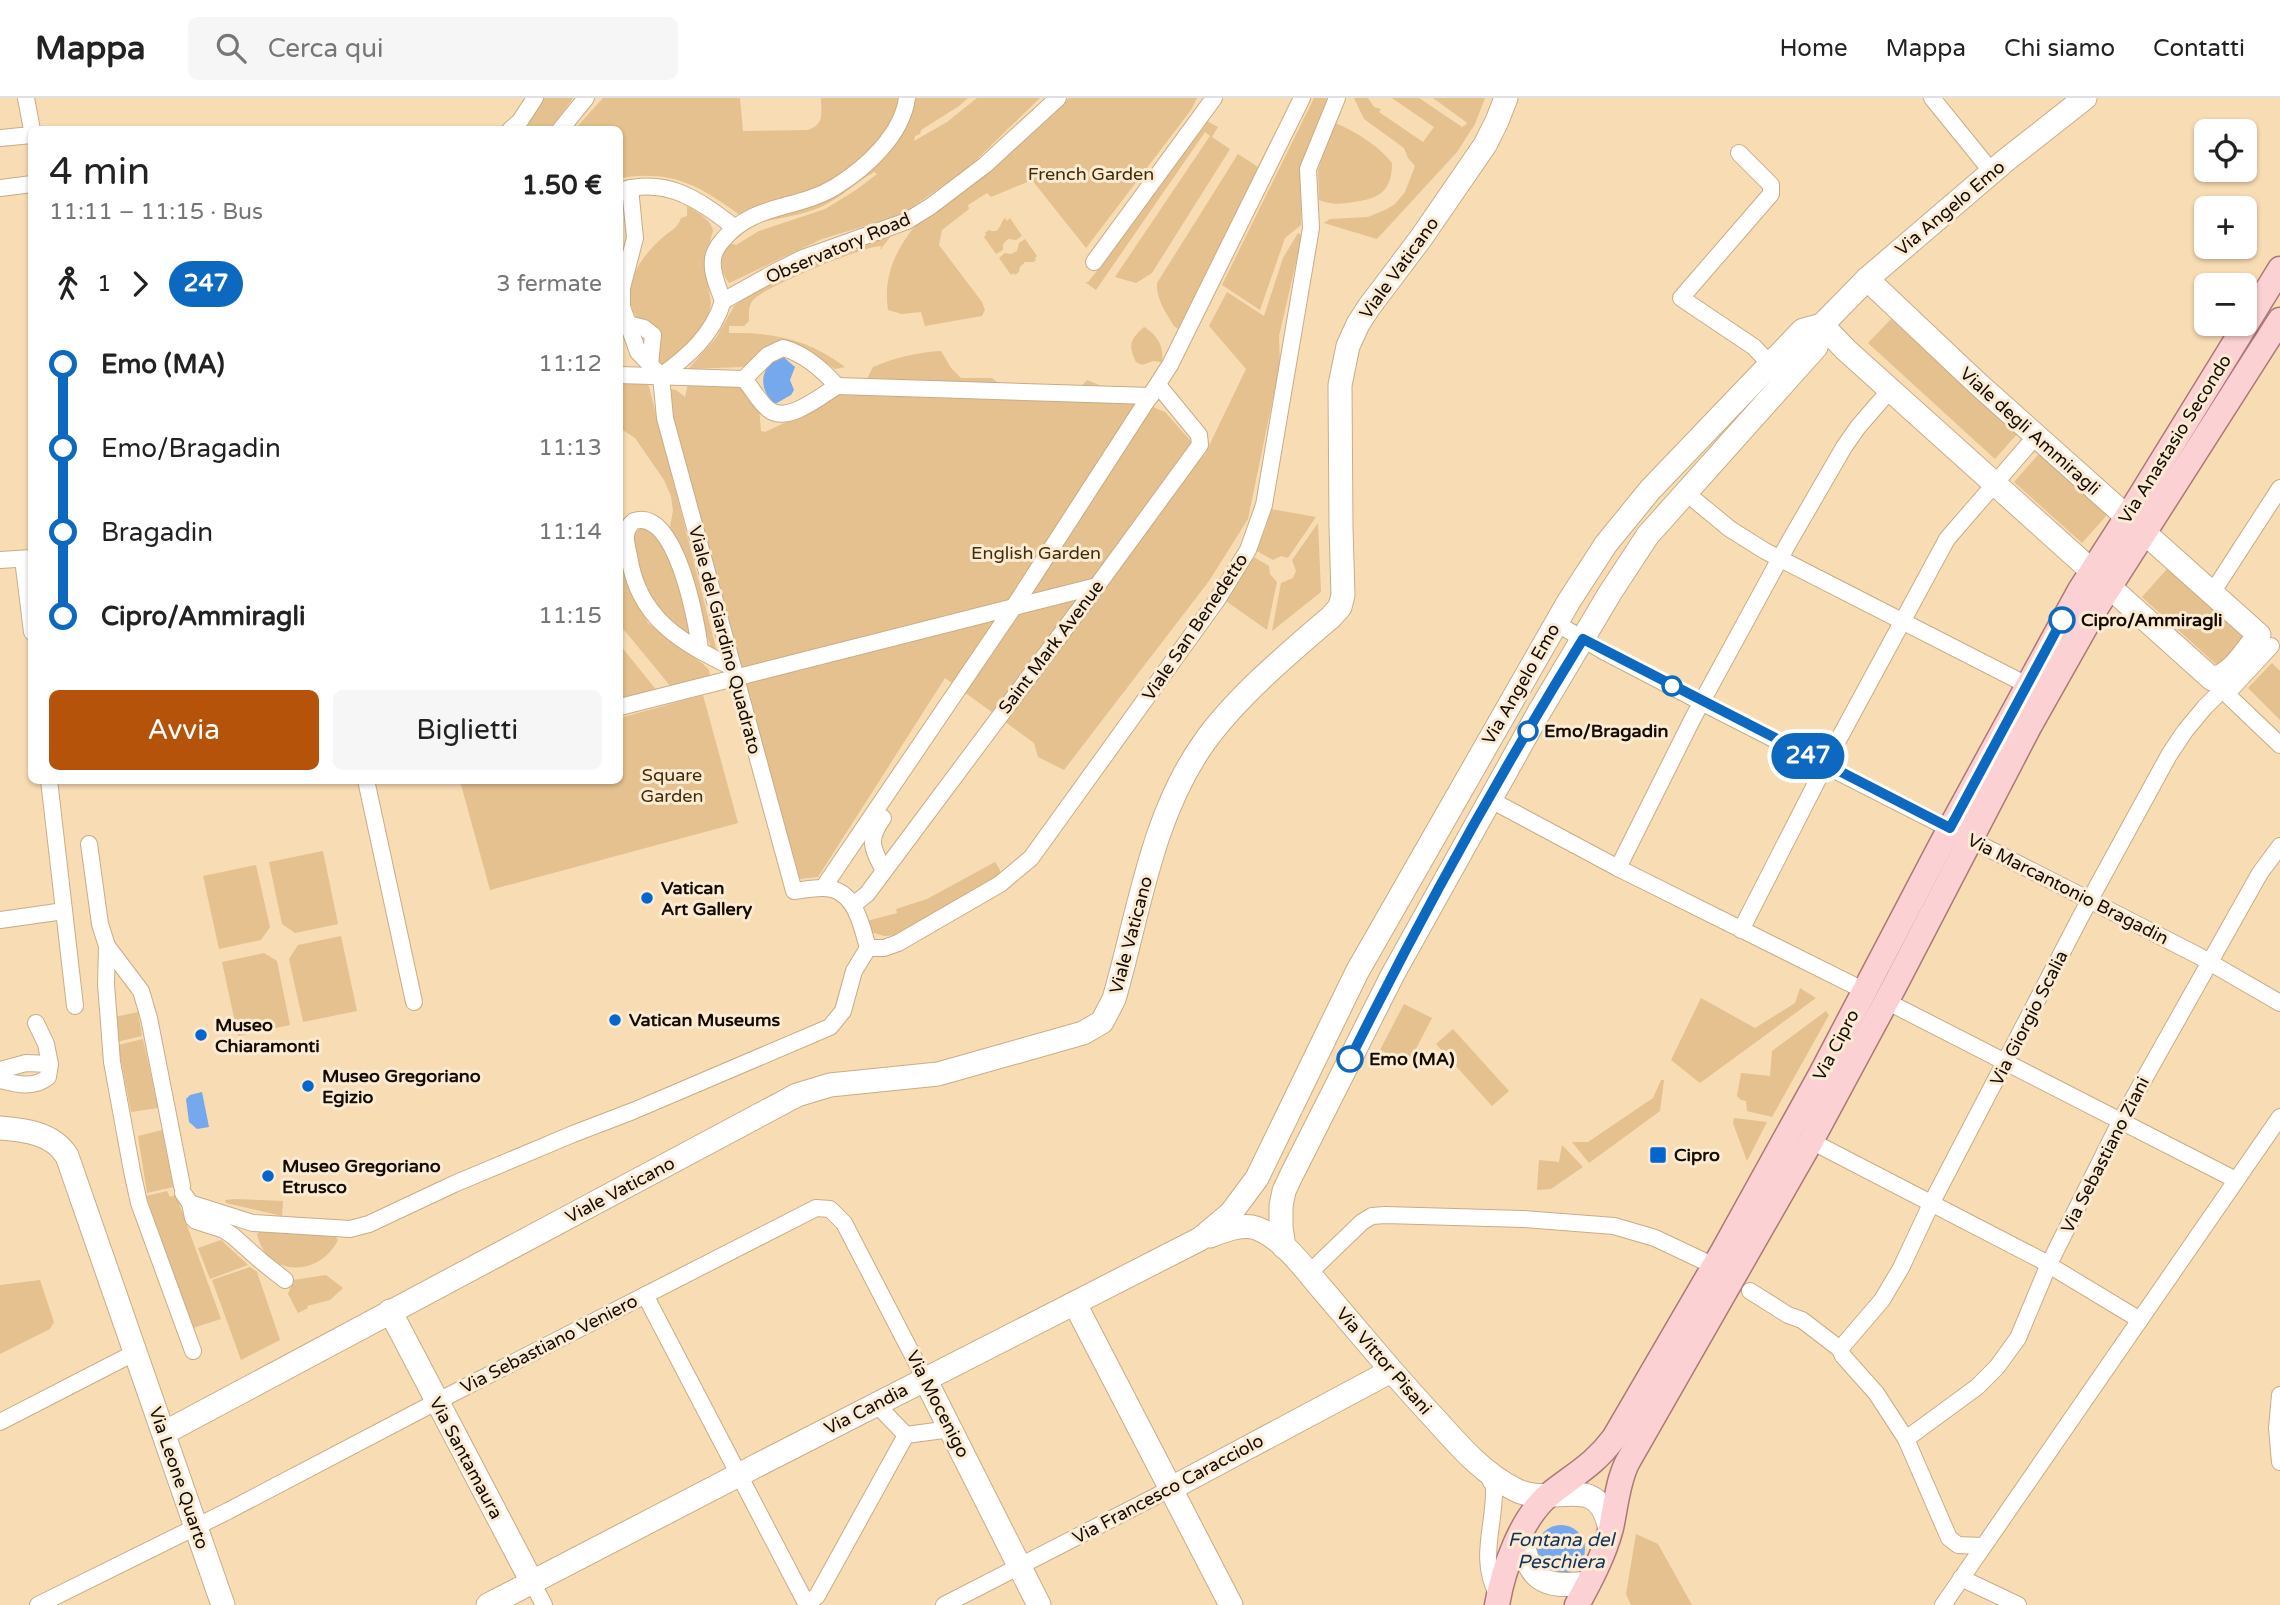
<!DOCTYPE html>
<html lang="it">
<head>
<meta charset="utf-8">
<style>
	:root { --surface:#fff; --page:#f6f6f6; --text:#222; --muted:#767676; --line:#e0e0e0; --accent:#b45309 }
	body { margin:0; font-family:"Varela Round",sans-serif; background:var(--page); color:var(--text); height:100vh; display:flex; flex-direction:column; font-size:26px; white-space:nowrap }
	* { box-sizing:border-box; margin:0 }
	p { font-size:23px; color:var(--muted) }
	.icon { flex:none; width:38px; height:38px; fill:none; stroke:currentColor; stroke-width:2; stroke-linecap:round; stroke-linejoin:round }
	.map { position:relative; flex:1; overflow:hidden }
	.details { position:absolute; left:28px; top:28px; width:595px; height:658px; display:flex; flex-direction:column; background:var(--surface); border-radius:10px; box-shadow:0 2px 5px #0004 }
	.details>* { flex:none }
	.badge { padding:0 14px; border-radius:23px; font-size:24px; line-height:46px }
	.fabs { position:absolute; left:2194px; top:21px; display:grid; gap:14px }
	.fabs a { display:grid; place-items:center; width:63px; height:63px; border-radius:10px; background:var(--surface); box-shadow:0 2px 5px #0004; font-size:35px }
	.map>.badge { position:absolute; translate:-50% -50%; box-shadow:0 0 0 4px #fff }
	.legs { display:flex; align-items:center; gap:10px; height:77px; padding:0 21px; font-size:23px }
	.legs p { margin-inline-start:auto }
	.summary { display:flex; align-items:center; justify-content:space-between; height:119px; padding:0 21px }
	h1 { font-size:38px; font-weight:600; line-height:52px }
	.button { display:flex; gap:14px; margin-top:auto; padding:14px 21px }
	.button a { flex:1; height:80px; border-radius:10px; background:var(--accent); color:#fff; font-size:28px; font-weight:600; line-height:80px; text-align:center }
	.button a+a { background:var(--page); color:var(--text) }
	ul { padding:0 21px; list-style:none }
	li { display:flex; align-items:center; gap:24px; height:84px; font-size:26px }
	li i { display:grid; place-items:center; width:10px; height:100%; margin:0 9px; background:currentColor }
	li i::after { content:''; width:18px; height:18px; margin:-9px; border:5px solid; border-radius:50%; background:var(--surface) }
	li p { margin-inline-start:auto }
	li:first-child i { background:linear-gradient(#0000 50%,currentColor 0) }
	li:last-child i { background:linear-gradient(currentColor 50%,#0000 0) }
	header { display:flex; align-items:center; gap:42px; box-sizing:border-box; height:98px; padding:0 35px; background:var(--surface); border-bottom:2px solid var(--line) }
	header strong { font-size:33px }
	nav { display:flex; gap:38px; margin-inline-start:auto; font-size:24px }
	.search { width:490px; height:63px; background:var(--page); display:flex; align-items:center; gap:18px; box-sizing:border-box; padding:0 24px; border-radius:10px; color:var(--muted); font-size:26px }
	.map>svg:first-child { display:block }
	.green { fill:#e4c18e }
	.water { fill:#76a8ed }
	.lines { fill:none; stroke-linecap:round; stroke-linejoin:round }
	.street-casing { stroke:#c7ad86; stroke-width:18 }
	.secondary-casing { stroke:#c7ad86; stroke-width:25 }
	.primary-casing { stroke:#aa7977; stroke-width:27 }
	.street { stroke:#fff; stroke-width:16 }
	.secondary { stroke:#fff; stroke-width:23 }
	.primary { stroke:#fcd1d3; stroke-width:24 }
	.line-1-casing { stroke:#fff; stroke-width:16 }
	.line-1 { stroke:#0c69bf; stroke-width:10 }
	.stop-1-dot { fill:#fff; stroke:#0c69bf; stroke-width:3.5 }
	.poi-dot { fill:#0365ce; stroke:#fcebd3; stroke-width:2.5 }
	.labels { text-anchor:middle; stroke-width:6; stroke-linejoin:round; paint-order:stroke }
	.park-label { font-size:18px; fill:#402c07; stroke:#fcebd3 }
	.street-label { font-size:18px; fill:#150c01; stroke:#fcebd3 }
	.stop-label { font-size:18px; font-weight:bold; fill:#150c01; stroke:#fcebd3; text-anchor:start }
	.poi-label { font-size:18px; font-weight:bold; fill:#150c01; stroke:#fcebd3; text-anchor:start }
	.water-label { font-size:19px; font-style:italic; fill:#0f315c; stroke:#fcebd3 }
</style>
</head>
<body>
<header>
<strong>Mappa</strong>
<div class="search"><svg class="icon" aria-label="search" viewBox="0 0 24 24"><circle cx="10" cy="10" r="6"/><path d="M15 15l6 6"/></svg>Cerca qui</div>
<nav><a>Home</a><a>Mappa</a><a>Chi siamo</a><a>Contatti</a></nav>
</header>
<div class="map">
<svg width="2280" height="1507" viewBox="0 0 2280 1507">
	<rect width="100%" height="100%" fill="#f8dcb4"/>
	<g class="green">
		<polygon points="544,0 573,0 550,31 524,31"/>
		<path d="M603,0H740L743,33L808,32C825,26 821,16 821,0H900L889,30L874,51L821,91L740,117C698,87 673,72 620,80V32H574Z"/>
		<path d="M913,0H968L959,8L921,32L920,36L915,38L914,43L947,24L977,0H1040L970,68L911,110L892,120L822,141L729,185C719,172 719,158 730,145L736,147L759,133L825,111L856,92L877,76L874,74C856,84 842,99 823,108C800,119 772,120 747,128L860,78Z"/>
		<path d="M1069,0H1197L1191,12L1086,150L1032,82L991,99L987,95L968,107L969,111L942,132L939,147L982,204L985,212L982,218L925,228L921,214L902,216L888,212C883,179 895,153 915,128L996,69Z"/>
		<polygon points="1314,0 1327,0 1319,25 1301,66 1301,127 1285,140 1260,212 1222,187"/>
		<polygon points="1354,0 1368,0 1374,9 1381,11 1379,14 1423,44 1434,29 1392,0 1419,0 1462,29 1467,26 1466,24 1433,0 1485,0 1475,26 1457,54 1377,141 1324,125 1330,121 1368,119 1387,111 1395,106 1405,94 1415,68 1408,60 1404,50 1364,21"/>
		<polygon points="1205,22 1218,29 1212,39 1230,51 1152,175 1136,185 1115,179 1210,38 1205,34 1096,192 1085,184 1088,184 1100,169"/>
		<path d="M1335,25C1355,33 1379,48 1392,65C1392,93 1379,101 1353,104C1340,106 1331,107 1319,102L1318,72Z"/>
		<path d="M1238,56L1258,69L1178,231L1174,228C1166,215 1156,201 1157,185Z"/>
		<path d="M687,108C697,114 711,121 713,133L704,163L711,205L708,220L705,226L666,269L657,268L660,234L657,230L636,219C619,189 640,160 662,140C670,133 678,130 681,120L687,118Z"/>
		<path d="M1005,120L1007,123L1010,120L1022,138L1016,142L1008,141L1003,146V152L996,156L984,139L986,137L985,135L989,132C1001,137 999,125 1005,120Z"/>
		<path d="M1298,135L1302,138L1279,238L1280,266L1248,421L1209,483L1064,672L1038,659L1034,645L945,580L818,779L800,781L671,321L668,297L671,291L676,292L685,299L688,286L742,290L759,310L761,333L765,334L799,318L848,284L867,281L873,269C894,260 918,254 941,253L951,270L961,280H992L1017,299L1077,293L1087,282L1165,314L1204,358L1246,271L1209,228L1227,194L1264,218L1283,160Z"/>
		<path d="M886,136L891,138L880,152L881,148C864,148 764,189 753,202C748,208 749,216 749,223L744,228H729V235C773,234 810,242 845,269L835,271C816,258 799,247 775,245L751,265L743,269L688,271L716,240L734,208L747,199L791,173Z"/>
		<polygon points="1025,141 1037,158 1035,160 1036,162 1033,164 1025,164 1020,169 1019,174 1015,177 1014,175 1011,177 999,160 1005,155 1011,156 1017,153 1019,145"/>
		<polygon points="1891,221 2017,336 1995,361 1868,245"/>
		<path d="M1144,229C1158,237 1164,249 1162,264L1153,263L1142,267L1136,264C1128,246 1130,242 1144,229Z"/>
		<polygon points="620,284 648,285 717,554 712,552 669,434 673,413 671,398 664,382 635,340 620,330"/>
		<polygon points="2039,356 2107,417 2082,445 2014,384"/>
		<polygon points="1271,411 1316,419 1288,460 1281,458 1273,462 1255,452 1266,430"/>
		<polygon points="1318,425 1321,494 1272,533 1281,485 1293,480 1296,473 1292,462"/>
		<path d="M645,430C678,449 683,500 692,534L690,536L672,525L646,497L632,440L639,431Z"/>
		<polygon points="620,436 620,456 627,484 648,525 703,566 709,572 710,578 672,590 620,527"/>
		<polygon points="1252,458 1269,468 1270,476 1277,484 1267,532 1223,501"/>
		<polygon points="2167,471 2247,542 2221,571 2142,499"/>
		<polygon points="620,547 658,594 620,604"/>
		<polygon points="2272,565 2280,573 2280,622 2248,590"/>
		<polygon points="703,597 738,725 490,792 460,683 620,682 620,620"/>
		<polygon points="323,753 338,826 295,835 282,826 269,764"/>
		<polygon points="995,764 1000,772 1000,776 900,837 884,838 868,833 867,823 897,815 896,811 927,801"/>
		<polygon points="256,767 270,829 261,842 219,851 203,778"/>
		<polygon points="341,838 357,913 303,924 289,861 298,847"/>
		<polygon points="264,855 277,863 290,927 238,938 222,864"/>
		<polygon points="1800,890 1816,900 1700,985 1671,962 1701,900 1755,930 1795,905"/>
		<polygon points="1404,906 1432,920 1408,966 1380,952"/>
		<polygon points="1826,913 1829,917 1772,1019 1747,1013 1746,1003 1741,1002 1737,998 1741,975 1770,978 1772,953"/>
		<polygon points="138,914 142,938 117,944 114,919"/>
		<polygon points="1453,931 1509,993 1492,1008 1436,946"/>
		<polygon points="143,941 158,1010 131,1014 118,947"/>
		<polygon points="1661,982 1664,982 1660,1013 1589,1065 1572,1044 1588,1044 1653,1000"/>
		<polygon points="1734,1020 1767,1024 1747,1063 1733,1025"/>
		<polygon points="162,1032 173,1089 147,1095 138,1038"/>
		<polygon points="1562,1047 1583,1069 1551,1091 1537,1092 1539,1062 1559,1064"/>
		<polygon points="167,1093 170,1099 176,1097 221,1221 193,1230 146,1098"/>
		<polygon points="236,1101 283,1103 282,1118 226,1105 225,1102"/>
		<path d="M261,1132L335,1138L338,1142C319,1180 266,1179 257,1136Z"/>
		<polygon points="221,1142 248,1167 210,1181 198,1150"/>
		<polygon points="250,1169 257,1174 280,1242 241,1262 212,1182"/>
		<polygon points="326,1177 343,1190 330,1202 307,1208 308,1210 298,1215 288,1196 293,1182"/>
		<polygon points="40,1182 54,1224 50,1231 0,1256 0,1187"/>
		<polygon points="1636,1436 1658,1446 1692,1507 1631,1507 1626,1496"/>
	</g>
	<g class="water">
		<path d="M781,257L795,269L790,282L794,292L791,297L775,306C757,290 760,269 781,257Z"/>
		<polygon points="202,994 209,1029 197,1031 189,1024 186,1001 190,997"/>
		<circle cx="1561" cy="1451" r="24"/>
	</g>
	<g class="lines">
		<defs>
			<g id="street">
				<polyline points="26,0 32,32"/>
				<path d="M907,0C902,37 866,70 835,89C797,112 752,105 722,143C717,149 713,155 713,162C711,175 719,191 723,203L775,174L803,160L907,123L931,108L985,67L1058,0"/>
				<polyline points="1932,0 1992,74"/>
				<polyline points="510,32 520,23 535,0"/>
				<polyline points="560,32 586,0"/>
				<polyline points="0,40 32,37"/>
				<polyline points="1739,55 1771,87 1771,96 1681,200 1754,249 1770,266 1772,276"/>
				<polyline points="0,90 32,86"/>
				<polyline points="630,90 635,140 622,190 622,209 638,254 661,278"/>
				<path d="M620,93C666,78 699,102 734,129"/>
				<polyline points="1094,164 1214,0"/>
				<polyline points="628,226 644,230 653,237 650,267"/>
				<polyline points="620,277 744,281"/>
				<path d="M661,278L665,320L794,793C803,792 813,790 822,790C855,789 861,826 868,850"/>
				<path d="M661,278C688,258 713,237 723,203"/>
				<path d="M744,281L768,257L783,250C805,256 822,271 837,288"/>
				<path d="M744,281C752,290 759,304 768,311C786,327 821,298 837,288"/>
				<polyline points="837,288 1151,298"/>
				<polyline points="1685,394 1730,431 1765,453 2027,587"/>
				<polyline points="23,461 32,534"/>
				<polyline points="0,462 32,460"/>
				<polyline points="2212,495 2280,390"/>
				<polyline points="1556,525 1603,553 1701,604 2197,857 2280,905"/>
				<path d="M700,552C697,524 676,409 634,423C622,433 626,445 629,458C638,520 680,544 732,569"/>
				<polyline points="2216,586 2280,647"/>
				<polyline points="620,609 1097,488"/>
				<polyline points="49,682 75,908"/>
				<polyline points="366,682 414,904"/>
				<polyline points="1489,701 1618,770 1865,893"/>
				<path d="M883,720C867,743 872,749 884,773"/>
				<polyline points="89,746 100,826 107,848 106,886 112,964 132,1073 139,1105 193,1253"/>
				<polyline points="1618,770 1693,620 1789,444 1844,349 1858,329 1890,292"/>
				<polyline points="823,790 1013,510 1170,267 1302,0"/>
				<polyline points="853,807 867,796 1097,488 1200,347 1199,337 1158,287"/>
				<polyline points="0,822 64,813"/>
				<polyline points="1741,832 1835,648 1947,441 2036,338"/>
				<polyline points="107,848 141,893 149,920 182,1088"/>
				<polyline points="868,850 884,850 898,845 1000,786 1031,760 1217,502 1248,452 1264,407 1311,130 1308,71 1337,0"/>
				<polyline points="1886,903 2236,1082"/>
				<polyline points="36,925 46,946 50,966"/>
				<path d="M0,972L26,965L50,966L48,979C34,991 16,986 0,982"/>
				<polyline points="1811,1043 2039,1161 2140,1222"/>
				<polyline points="183,1095 190,1105 253,1125 350,1131 369,1126 454,1086 573,1036 633,1013 830,929 843,913 854,873 868,850"/>
				<polyline points="190,1105 193,1120 196,1123 224,1132 233,1138 261,1163 285,1182"/>
				<polyline points="1308,1176 1362,1124 1372,1118 1385,1117 1523,1121 1614,1128 1655,1140 1714,1168"/>
				<polyline points="1750,1193 1788,1217 1802,1222 1840,1251 1843,1258 1876,1295 1906,1341 1949,1440 1958,1447 1982,1448"/>
				<polyline points="645,1197 807,1507"/>
				<polyline points="1840,1251 1882,1202 1901,1170 1931,1106 2081,818 2169,657 2185,633 2205,609 2222,592 2233,589 2271,548"/>
				<polyline points="2280,1297 2277,1330 2280,1364"/>
				<polyline points="876,1306 906,1337"/>
				<polyline points="0,1324 136,1254"/>
				<polyline points="906,1337 951,1331"/>
				<polyline points="1906,1341 1977,1289 1997,1269 2018,1240 2049,1166 2121,1022 2260,775 2280,748"/>
				<path d="M1486,1374L1494,1389V1396C1493,1434 1479,1462 1498,1498"/>
				<polyline points="1961,1480 2018,1507"/>
				<polyline points="532,1484 544,1507"/>
				<polyline points="806,1506 817,1498 906,1337"/>
				<polyline points="38,1507 228,1413 436,1304 816,1110 830,1111 844,1125 925,1281"/>
				<polyline points="944,1507 1170,1391"/>
				<polyline points="1943,1507 2280,1019"/>
			</g>
			<g id="secondary">
				<path d="M1822,227L1846,252L2212,581C2233,577 2246,552 2259,537L1977,285L1867,181"/>
				<path d="M0,1030C25,1032 53,1035 67,1058L223,1507"/>
				<path d="M1210,1138C1223,1133 1242,1125 1256,1130C1283,1140 1304,1170 1322,1191C1345,1218 1368,1245 1391,1272C1406,1289 1421,1306 1437,1323C1461,1350 1484,1376 1516,1392C1553,1411 1600,1370 1610,1433"/>
				<polyline points="1284,1149 1281,1129 1281,1108 1284,1093 1291,1078 1393,876 1538,616 1610,495 1648,437 1816,249 1822,227 1867,181 2006,62 2085,0"/>
				<polyline points="1075,1206 1231,1507"/>
				<polyline points="390,1213 532,1484"/>
				<polyline points="925,1281 1039,1507"/>
				<path d="M164,1335L797,997L830,987L938,976L1083,935L1102,924L1114,901C1139,815 1151,720 1203,646C1235,600 1289,555 1331,519L1340,509L1343,497L1341,430L1340,287L1348,248L1358,226L1369,209L1421,140L1485,47L1497,23L1506,0"/>
				<polyline points="1170,1391 1391,1273"/>
				<path d="M1521,1434C1528,1482 1541,1491 1589,1485"/>
				<polyline points="488,1507 752,1370 1200,1141 1231,1115 1257,1080 1357,874 1569,503 1606,446 1650,392 1803,232 1822,227"/>
			</g>
			<g id="primary">
				<path d="M1497,1507C1503,1472 1521,1419 1550,1396C1575,1376 1594,1367 1614,1340L1723,1153L1821,976L1942,745L2080,492L2136,405L2280,171"/>
				<path d="M1577,1507C1590,1483 1604,1457 1611,1430C1616,1408 1617,1386 1627,1365L1811,1043L1895,887L2030,627L2096,510L2280,222"/>
			</g>
		</defs>
		<use href="#street" class="street-casing"/>
		<use href="#secondary" class="secondary-casing"/>
		<use href="#primary" class="primary-casing"/>
		<use href="#street" class="street"/>
		<use href="#secondary" class="secondary"/>
		<use href="#primary" class="primary"/>
	</g>
	<g class="lines">
		<defs>
			<path id="line-1" d="M1350,961C1421,818 1499,677 1583,541L1950,730L2062,522"/>
		</defs>
		<use href="#line-1" class="line-1-casing"/>
		<use href="#line-1" class="line-1"/>
	</g>
	<g class="stop-1-dot">
		<circle cx="2062" cy="522" r="12"/>
		<circle cx="1672" cy="588" r="9"/>
		<circle cx="1528" cy="633" r="9"/>
		<circle cx="1350" cy="961" r="12"/>
	</g>
	<g class="poi-dot">
		<circle cx="647" cy="800" r="7"/>
		<circle cx="615" cy="922" r="7"/>
		<circle cx="201" cy="937" r="7"/>
		<circle cx="308" cy="988" r="7"/>
		<rect x="1649" y="1048" width="18" height="18" rx="3.5"/>
		<circle cx="268" cy="1078" r="7"/>
	</g>
	<g class="labels">
		<g class="park-label">
			<text x="1091" y="82">French Garden</text>
			<text x="1036" y="461">English Garden</text>
			<text x="672" y="683">Square<tspan x="672" dy="21">Garden</tspan></text>
		</g>
		<g class="street-label">
			<text transform="translate(1950 110) rotate(-40)" y="6">Via Angelo Emo</text>
			<text transform="translate(838 150) rotate(-23)" y="6">Observatory Road</text>
			<text transform="translate(1399 170) rotate(-54)" y="6">Viale Vaticano</text>
			<text transform="translate(2030 333) rotate(42)" y="6">Viale degli Ammiragli</text>
			<text transform="translate(2175 341) rotate(-58)" y="6">Via Anastasio Secondo</text>
			<text transform="translate(1195 529) rotate(-56)" y="6">Viale San Benedetto</text>
			<text transform="translate(725 542) rotate(75)" y="6">Viale del Giardino Quadrato</text>
			<text transform="translate(1051 549) rotate(-53)" y="6">Saint Mark Avenue</text>
			<text transform="translate(1521 586) rotate(-60)" y="6">Via Angelo Emo</text>
			<text transform="translate(2068 791) rotate(27)" y="6">Via Marcantonio Bragadin</text>
			<text transform="translate(1131 837) rotate(-75)" y="6">Viale Vaticano</text>
			<text transform="translate(2029 920) rotate(-63)" y="6">Via Giorgio Scalia</text>
			<text transform="translate(1836 947) rotate(-62)" y="6">Via Cipro</text>
			<text transform="translate(2105 1057) rotate(-63)" y="6">Via Sebastiano Ziani</text>
			<text transform="translate(620 1092) rotate(-28)" y="6">Viale Vaticano</text>
			<text transform="translate(549 1246) rotate(-27)" y="6">Via Sebastiano Veniero</text>
			<text transform="translate(1384 1263) rotate(49)" y="6">Via Vittor Pisani</text>
			<text transform="translate(938 1306) rotate(63)" y="6">Via Mocenigo</text>
			<text transform="translate(866 1311) rotate(-27)" y="6">Via Candia</text>
			<text transform="translate(466 1360) rotate(62)" y="6">Via Santamaura</text>
			<text transform="translate(179 1380) rotate(71)" y="6">Via Leone Quarto</text>
			<text transform="translate(1168 1391) rotate(-28)" y="6">Via Francesco Caracciolo</text>
		</g>
		<g class="stop-label">
			<text x="2081" y="528">Cipro/Ammiragli</text>
			<text x="1544" y="639">Emo/Bragadin</text>
			<text x="1369" y="967">Emo (MA)</text>
		</g>
		<g class="poi-label">
			<text x="661" y="796">Vatican<tspan x="661" dy="21">Art Gallery</tspan></text>
			<text x="629" y="928">Vatican Museums</text>
			<text x="215" y="933">Museo<tspan x="215" dy="21">Chiaramonti</tspan></text>
			<text x="322" y="984">Museo Gregoriano<tspan x="322" dy="21">Egizio</tspan></text>
			<text x="1674" y="1063">Cipro</text>
			<text x="282" y="1074">Museo Gregoriano<tspan x="282" dy="21">Etrusco</tspan></text>
		</g>
		<g class="water-label">
			<text x="1561" y="1448">Fontana del<tspan x="1561" dy="22">Peschiera</tspan></text>
		</g>
	</g>
</svg>
<div class="fabs">
<a><svg class="icon" aria-label="locate" viewBox="0 0 24 24"><circle cx="12" cy="12" r="6"/><path d="M12 2v4M12 18v4M2 12h4M18 12h4"/></svg></a>
<a>+</a>
<a>−</a>
</div>
<b class="badge" style="left:1808px;top:658px;background:#0c69bf;color:#fff">247</b>
<section class="details">
<div class="summary"><div><h1>4 min</h1><p>11:11 – 11:15 · Bus</p></div><b>1.50 €</b></div>
<div class="legs"><svg class="icon" aria-label="walk" viewBox="0 0 24 24"><circle cx="13" cy="4" r="2"/><path d="M13 8l-2 6 4 7M11 14l-3 7M7 12l3-4h3l4 4"/></svg>1<svg class="icon" aria-label="forward" viewBox="0 0 24 24"><path d="M9 5l7 7-7 7"/></svg><b class="badge" style="background:#0c69bf;color:#fff">247</b><p>3 fermate</p></div>
<ul>
<li><i style="color:#0c69bf"></i><b>Emo (MA)</b><p>11:12</p></li>
<li><i style="color:#0c69bf"></i><span>Emo/Bragadin</span><p>11:13</p></li>
<li><i style="color:#0c69bf"></i><span>Bragadin</span><p>11:14</p></li>
<li><i style="color:#0c69bf"></i><b>Cipro/Ammiragli</b><p>11:15</p></li>
</ul>
<div class="button"><a>Avvia</a><a>Biglietti</a></div>
</section>
</div>
</body>
</html>
